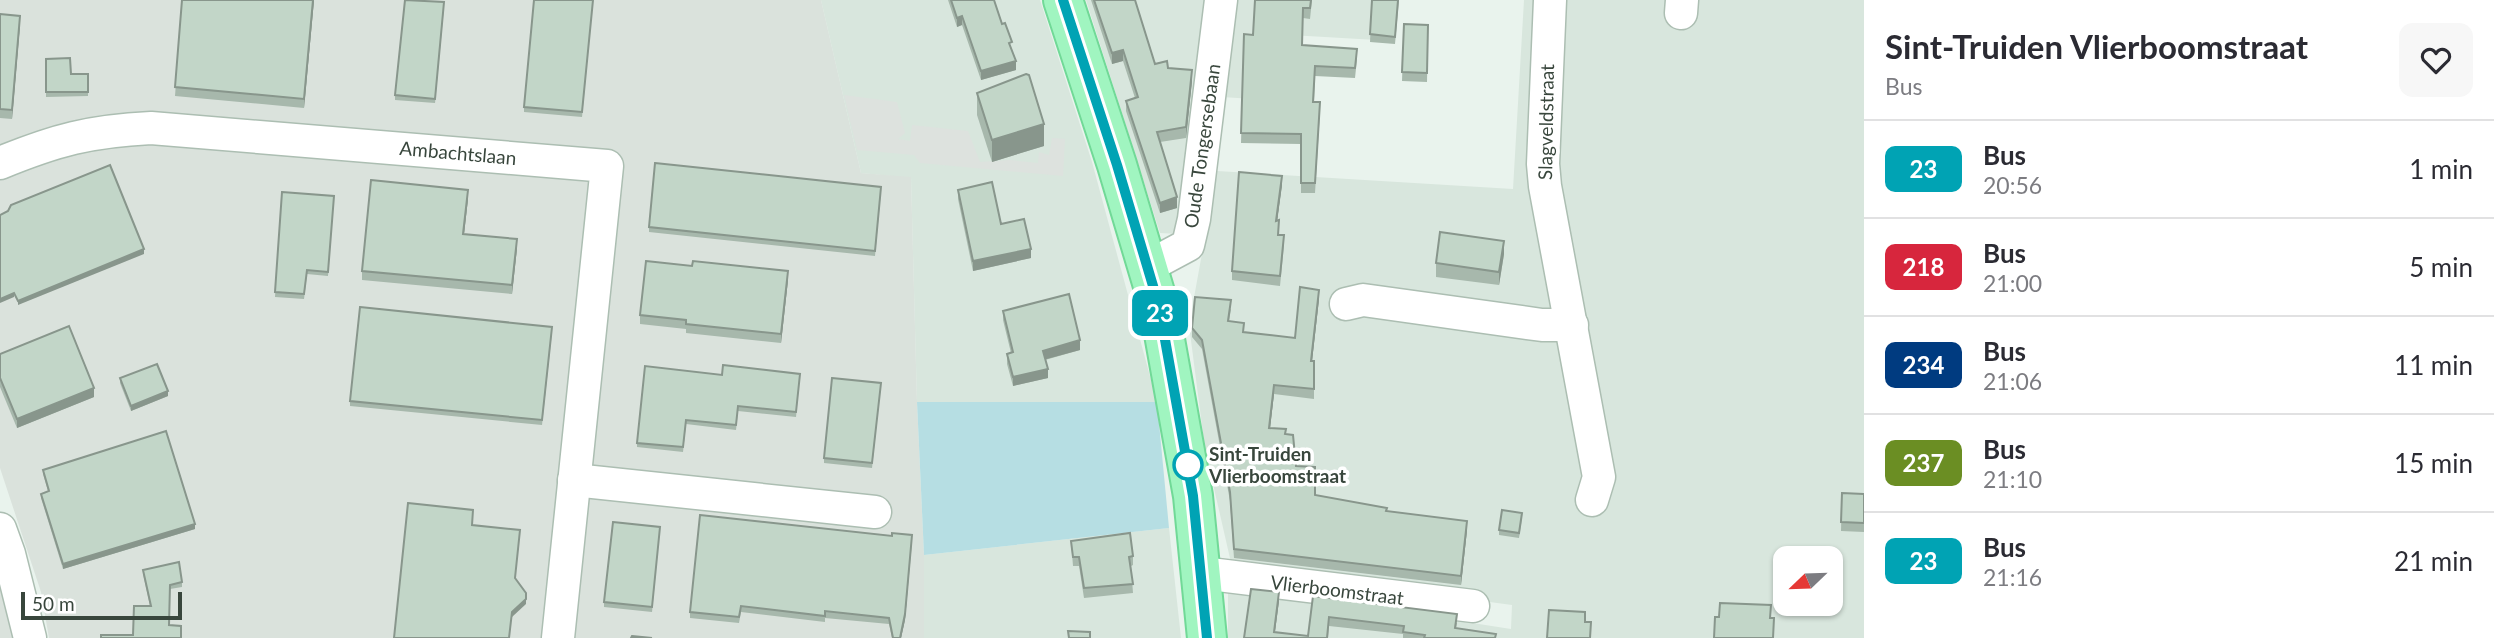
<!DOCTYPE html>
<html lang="en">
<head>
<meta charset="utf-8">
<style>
	:root { --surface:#fff; --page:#f7f7f7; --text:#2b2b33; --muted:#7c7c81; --line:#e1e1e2 }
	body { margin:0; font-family:Lato,sans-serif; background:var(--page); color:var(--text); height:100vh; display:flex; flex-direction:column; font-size:26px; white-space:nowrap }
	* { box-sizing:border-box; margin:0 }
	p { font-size:23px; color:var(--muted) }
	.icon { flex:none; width:38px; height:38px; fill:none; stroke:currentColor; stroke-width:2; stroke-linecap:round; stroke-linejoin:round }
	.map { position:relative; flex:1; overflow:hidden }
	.panel { display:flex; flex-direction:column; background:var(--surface); width:630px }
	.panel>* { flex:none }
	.badge { padding:0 14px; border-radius:10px; font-size:24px; line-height:46px }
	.needle { width:46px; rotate:247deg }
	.controls { position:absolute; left:1773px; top:546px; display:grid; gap:14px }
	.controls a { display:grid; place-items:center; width:70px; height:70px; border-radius:14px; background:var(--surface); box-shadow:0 2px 5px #0004; font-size:35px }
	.scale { position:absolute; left:21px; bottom:18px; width:161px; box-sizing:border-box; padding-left:7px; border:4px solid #38463c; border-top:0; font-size:19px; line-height:24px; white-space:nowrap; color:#38463c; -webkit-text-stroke:5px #fff; paint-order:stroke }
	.map>.badge { position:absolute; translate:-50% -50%; box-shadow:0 0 0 4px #fff }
	.round { display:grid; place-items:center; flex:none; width:74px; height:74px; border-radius:14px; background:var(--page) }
	.summary { display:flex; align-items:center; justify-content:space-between; height:119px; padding:0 21px }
	h1 { font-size:33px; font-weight:700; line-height:52px }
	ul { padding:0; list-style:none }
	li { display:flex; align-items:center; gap:21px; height:98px; padding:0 21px; border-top:2px solid var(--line) }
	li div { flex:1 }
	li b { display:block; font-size:26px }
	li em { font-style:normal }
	li .badge { min-width:77px; font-weight:700; text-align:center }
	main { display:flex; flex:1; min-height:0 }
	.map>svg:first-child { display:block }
	.residential { fill:#d8e6dd; fill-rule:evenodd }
	.industrial { fill:#dae2dc }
	.green { fill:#b6dee3 }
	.parking { fill:#dde2de }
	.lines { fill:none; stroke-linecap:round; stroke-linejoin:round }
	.minor-casing { stroke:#acbeb2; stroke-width:35 }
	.major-casing { stroke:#71d997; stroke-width:42 }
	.minor { stroke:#fff; stroke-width:32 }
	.major { stroke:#a0f5c0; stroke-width:38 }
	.wall { fill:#a7b8ac }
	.shaded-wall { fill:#88968c }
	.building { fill:#c2d6c8; stroke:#88968c; stroke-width:2 }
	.line-casing { stroke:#fff; stroke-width:16 }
	.line { stroke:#00a3b4; stroke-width:10 }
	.stop-dot { fill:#fff; stroke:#00a3b4; stroke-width:3.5 }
	.labels { text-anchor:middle; stroke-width:7; stroke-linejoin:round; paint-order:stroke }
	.street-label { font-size:19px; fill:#38463c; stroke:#fff }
	.stop-label { font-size:19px; font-weight:bold; fill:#38463c; stroke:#fff; text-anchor:start }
</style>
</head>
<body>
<main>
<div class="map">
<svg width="1864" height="638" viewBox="0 0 1864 638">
	<rect width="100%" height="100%" fill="#e9f3ed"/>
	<g class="residential">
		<polygon points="821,0 1040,0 1092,162 1157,402 917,402 911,178 861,173"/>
		<polygon points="1086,0 1210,0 1178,234 1160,233"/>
		<polygon points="1232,0 1395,0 1394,41 1290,35 1286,101 1222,97"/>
		<path d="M1524,0H1864V638H1228V585L1511,629L1512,605L1232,567L1205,449L1189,325L1217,171L1513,189ZM1785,558H1830V604H1785Z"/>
		<polygon points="1169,528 1181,638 924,638 924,555"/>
	</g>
	<g class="industrial">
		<polygon points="0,0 821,0 861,173 911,177 917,402 924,555 924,638 49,638 41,592 0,468"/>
		<polygon points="0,570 18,638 0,638"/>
	</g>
	<polygon class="green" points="917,402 1157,402 1169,528 924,555"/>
	<polygon class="parking" points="844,95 897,102 905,133 898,139 910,141 912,125 968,131 980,162 1010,160 1038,163 1039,152 1049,155 1052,138 1065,139 1063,176 920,163 914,155 857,150"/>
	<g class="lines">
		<defs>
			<g id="minor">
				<polyline points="1550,0 1543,164 1545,186 1599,477 1592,500"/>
				<polyline points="1681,13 1682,0"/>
				<path d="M0,163C56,140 90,131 151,128L607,166L558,638"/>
				<polyline points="1147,267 1188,245 1194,219 1221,0"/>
				<polyline points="1346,304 1363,300 1542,325 1572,325"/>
				<polyline points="574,480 875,512"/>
				<polyline points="0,529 9,554 30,638"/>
				<polyline points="1202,573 1473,606"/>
			</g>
			<polyline id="major" points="1063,0 1117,165 1159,306 1193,496 1207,638"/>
		</defs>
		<use href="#minor" class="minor-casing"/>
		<use href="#major" class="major-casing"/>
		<use href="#minor" class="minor"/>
		<use href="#major" class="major"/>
	</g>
	<g class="wall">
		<polygon points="182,0 314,0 304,108 175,96"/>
		<polygon points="593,0 582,117 524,112 524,107"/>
		<polygon points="948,0 994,0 1012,50 1016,70 981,80 962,25 957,27"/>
		<polygon points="1091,0 1135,0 1155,64 1168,68 1192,81 1186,138 1160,142 1177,208 1160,213 1126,111 1126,101 1135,98 1123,61 1112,64"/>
		<polygon points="1255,0 1312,0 1310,19 1303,18 1302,45 1357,59 1355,78 1315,76 1314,102 1320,112 1315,193 1301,193 1301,144 1241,143 1244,34 1253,35"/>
		<polygon points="1372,0 1399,0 1395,44 1370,42"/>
		<polygon points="444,7 435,103 395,100 395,95"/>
		<polygon points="0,14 20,25 12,119 0,118"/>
		<polygon points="1404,24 1428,25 1427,82 1402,81"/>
		<polygon points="46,59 71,74 88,74 88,96 46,97"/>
		<polygon points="977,93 1044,146 992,162 977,115"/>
		<polygon points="1282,185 1277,220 1279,235 1284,245 1280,286 1232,280 1232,271"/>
		<polygon points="958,190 1001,224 1031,258 973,271 958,199"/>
		<polygon points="881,191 875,256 649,232 649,227"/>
		<polygon points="282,192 334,196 328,276 307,274 304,299 275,297"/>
		<polygon points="468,199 464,234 517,248 512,294 362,280 362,271"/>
		<polygon points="1504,254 1499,285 1436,277 1436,263"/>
		<polygon points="788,280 781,343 686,333 686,329 640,324 640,315"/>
		<polygon points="1319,299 1312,361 1314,361 1314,399 1274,394 1270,428 1286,434 1296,466 1315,495 1467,530 1461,585 1234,558 1230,501 1202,349 1192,337 1192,328 1231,309 1229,321 1244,332 1295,338"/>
		<polygon points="1003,311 1080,350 1045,360 1048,378 1013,386 1007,364 1007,354 1011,353 1003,320"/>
		<polygon points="552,332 542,425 350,406 350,401"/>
		<polygon points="0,354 94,397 17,428 0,387"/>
		<polygon points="800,374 796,417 738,411 736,430 686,424 683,452 637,447 637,443 722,375"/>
		<polygon points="120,378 168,396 131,411 120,383"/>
		<polygon points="881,383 872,468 824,463 824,458"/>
		<polygon points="43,470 195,529 63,569 41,498 41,494 48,491 43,474"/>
		<polygon points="1842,493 1864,494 1864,532 1841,531"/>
		<polygon points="1522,518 1519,538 1499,535 1499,530"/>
		<polygon points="660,527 652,612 604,607 604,602"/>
		<polygon points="1071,541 1133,556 1133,565 1131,566 1133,593 1084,598 1079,566 1073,566"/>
		<polygon points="912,542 905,620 901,638 892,638 889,624 825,618 825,622 741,612 739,623 690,618 690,612"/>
		<polygon points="143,570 182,582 182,587 170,589 133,635 150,606 143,574"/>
		<polygon points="1313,596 1457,623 1456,628 1496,638 1403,638 1403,634 1329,626 1328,638 1244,638 1279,601 1275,632 1308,636"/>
	</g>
	<g class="shaded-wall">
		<polygon points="313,0 314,0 304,108 304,99"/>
		<polygon points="20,16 20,25 12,119 12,110"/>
		<polygon points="962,16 962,25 957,27 957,18"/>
		<polygon points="1123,50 1123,61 1112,64 1112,53"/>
		<polygon points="1016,61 1016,70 981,80 981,71"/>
		<polygon points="1192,70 1192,81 1186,138 1186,127"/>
		<polygon points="1044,124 1044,146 992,162 992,140"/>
		<polygon points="1282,176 1282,185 1276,230 1276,221"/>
		<polygon points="468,190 468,199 463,243 463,234"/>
		<polygon points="1177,197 1177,208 1160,213 1160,203"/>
		<polygon points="517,239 517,248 512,294 512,285"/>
		<polygon points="1504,241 1504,254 1499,285 1499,272"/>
		<polygon points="144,249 144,254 18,305 18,301"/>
		<polygon points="1031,249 1031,258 973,271 973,261"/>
		<polygon points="788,271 788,280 781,343 781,334"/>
		<polygon points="1319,290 1319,299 1311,370 1311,361"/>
		<polygon points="14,293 14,297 0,303 0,299"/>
		<polygon points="1080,340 1080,350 1043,360 1043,351"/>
		<polygon points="1048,369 1048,378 1013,386 1013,377"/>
		<polygon points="1274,385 1274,394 1269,437 1269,428"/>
		<polygon points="94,388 94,397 17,428 17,419"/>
		<polygon points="168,391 168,396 131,411 131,406"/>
		<polygon points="1467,521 1467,530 1461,585 1461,576"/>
		<polygon points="195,524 195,529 63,569 63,564"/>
		<polygon points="912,535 905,620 901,638 900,638"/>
		<polygon points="1279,592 1279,601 1274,638 1274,632"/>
		<polygon points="526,599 526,604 512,617 512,612"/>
	</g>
	<g class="building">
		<polygon points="182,0 313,0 304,99 175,87"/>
		<polygon points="405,0 444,2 435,99 395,95"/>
		<polygon points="534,0 593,0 582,112 524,107"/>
		<polygon points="951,0 994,0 1002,24 1005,23 1012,42 1009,43 1016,61 981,71 962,16 957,18"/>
		<polygon points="1094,0 1135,0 1155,64 1167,61 1168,68 1192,70 1186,127 1157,132 1177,197 1160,203 1126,101 1138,97 1123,50 1112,53"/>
		<polygon points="1255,0 1311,0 1310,8 1303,8 1302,45 1357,49 1355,68 1315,66 1313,102 1320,102 1315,183 1301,183 1301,134 1241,133 1244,34 1253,35"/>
		<polygon points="1372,0 1398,0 1395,37 1370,34"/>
		<polygon points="0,14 20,16 12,110 0,109"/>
		<polygon points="1404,24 1428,25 1427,73 1402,72"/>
		<polygon points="70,58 71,74 88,74 88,92 46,92 46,59"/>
		<polygon points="1026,74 1029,75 1044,124 992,140 977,93"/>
		<polygon points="655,163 881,187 875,251 649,227"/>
		<polygon points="110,165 144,249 18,301 14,293 0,299 0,215 8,211 11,205"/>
		<polygon points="1239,172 1282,176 1276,221 1279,220 1278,235 1284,235 1280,276 1232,271"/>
		<polygon points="371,180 468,190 463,234 517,239 512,285 362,271"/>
		<polygon points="992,182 1001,224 1024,219 1031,249 973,261 958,190"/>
		<polygon points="282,192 334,196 328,272 307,270 304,294 275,292"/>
		<polygon points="1440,232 1504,241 1499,272 1436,263"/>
		<polygon points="646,261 692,266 693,261 788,271 781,334 686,324 686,320 640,315"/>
		<polygon points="1300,287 1319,290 1311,361 1314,361 1314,389 1274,385 1269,428 1286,429 1285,434 1293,435 1296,466 1315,467 1315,495 1387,508 1386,511 1467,521 1461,576 1234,549 1230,492 1202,340 1192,328 1195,297 1231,300 1228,321 1244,323 1243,332 1295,338"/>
		<polygon points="1069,294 1080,340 1043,351 1048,369 1013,377 1007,354 1013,352 1003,311"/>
		<polygon points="360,307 552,327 542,420 350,401"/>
		<polygon points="69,326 94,388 17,419 0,378 0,354"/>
		<polygon points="157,364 168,391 131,406 120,378"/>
		<polygon points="723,365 800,374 796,412 738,406 736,425 686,420 683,447 637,443 645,366 722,375"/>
		<polygon points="832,378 881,383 872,463 824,458"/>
		<polygon points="166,431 195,524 63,564 41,494 49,491 43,470"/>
		<polygon points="1842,493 1864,494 1864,523 1841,522"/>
		<polygon points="408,503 473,510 472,525 520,530 515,578 526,593 526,599 512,612 509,638 394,638"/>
		<polygon points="1502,510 1522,513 1519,533 1499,530"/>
		<polygon points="700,515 892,536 892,533 912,535 905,614 900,638 893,638 889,618 825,611 825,616 741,606 739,617 690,612"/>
		<polygon points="613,522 660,527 652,607 604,602"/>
		<polygon points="1130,533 1133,556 1129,557 1133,584 1084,588 1079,557 1073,557 1071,541"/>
		<polygon points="179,562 182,582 170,585 169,625 181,626 181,638 101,638 101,635 133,635 134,606 151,606 143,570"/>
		<polygon points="1251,589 1279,592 1274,632 1308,636 1313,596 1457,614 1455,628 1496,634 1495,638 1424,638 1425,635 1403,632 1404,626 1329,617 1327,638 1244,638"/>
		<polygon points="1720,603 1771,605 1770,618 1774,618 1773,638 1714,638 1715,617 1719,617"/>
		<polygon points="1549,610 1585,612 1585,622 1591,622 1590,638 1547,638"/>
		<polygon points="1068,631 1090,632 1090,638 1069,638"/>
		<polygon points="632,636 652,638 631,638"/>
	</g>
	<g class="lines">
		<defs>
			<polyline id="line" points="1063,0 1117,165 1159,306 1193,496 1207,638"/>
		</defs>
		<use href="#line" class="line-casing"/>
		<use href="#line" class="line"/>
	</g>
	<circle class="stop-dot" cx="1188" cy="465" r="14"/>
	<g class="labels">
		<g class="street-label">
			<text transform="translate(1546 122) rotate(-89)" y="7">Slagveldstraat</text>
			<text transform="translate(1202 146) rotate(-82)" y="7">Oude Tongersebaan</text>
			<text transform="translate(458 153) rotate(5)" y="7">Ambachtslaan</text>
			<text transform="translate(1337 590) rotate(7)" y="7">Vlierboomstraat</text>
		</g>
		<g class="stop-label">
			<text x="1209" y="461">Sint-Truiden<tspan x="1209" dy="22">Vlierboomstraat</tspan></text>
		</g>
	</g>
</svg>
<div class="controls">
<a><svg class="needle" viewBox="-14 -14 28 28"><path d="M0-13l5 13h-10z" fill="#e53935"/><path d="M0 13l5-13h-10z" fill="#7c7c81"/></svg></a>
</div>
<div class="scale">50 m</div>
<b class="badge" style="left:1160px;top:313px;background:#00a3b4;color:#fff">23</b>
</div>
<section class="panel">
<div class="summary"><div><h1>Sint-Truiden Vlierboomstraat</h1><p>Bus</p></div><a class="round"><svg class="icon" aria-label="heart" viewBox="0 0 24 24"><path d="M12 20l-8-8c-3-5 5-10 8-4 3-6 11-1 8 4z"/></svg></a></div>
<ul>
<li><span class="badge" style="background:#00a3b4;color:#fff">23</span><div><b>Bus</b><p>20:56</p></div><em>1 min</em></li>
<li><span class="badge" style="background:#d7263d;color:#fff">218</span><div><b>Bus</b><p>21:00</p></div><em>5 min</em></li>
<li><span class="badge" style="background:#003b80;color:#fff">234</span><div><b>Bus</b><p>21:06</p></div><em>11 min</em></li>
<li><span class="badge" style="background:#6b8e23;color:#fff">237</span><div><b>Bus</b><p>21:10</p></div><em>15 min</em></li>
<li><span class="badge" style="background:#00a3b4;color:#fff">23</span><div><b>Bus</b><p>21:16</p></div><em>21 min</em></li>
</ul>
</section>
</main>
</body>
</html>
